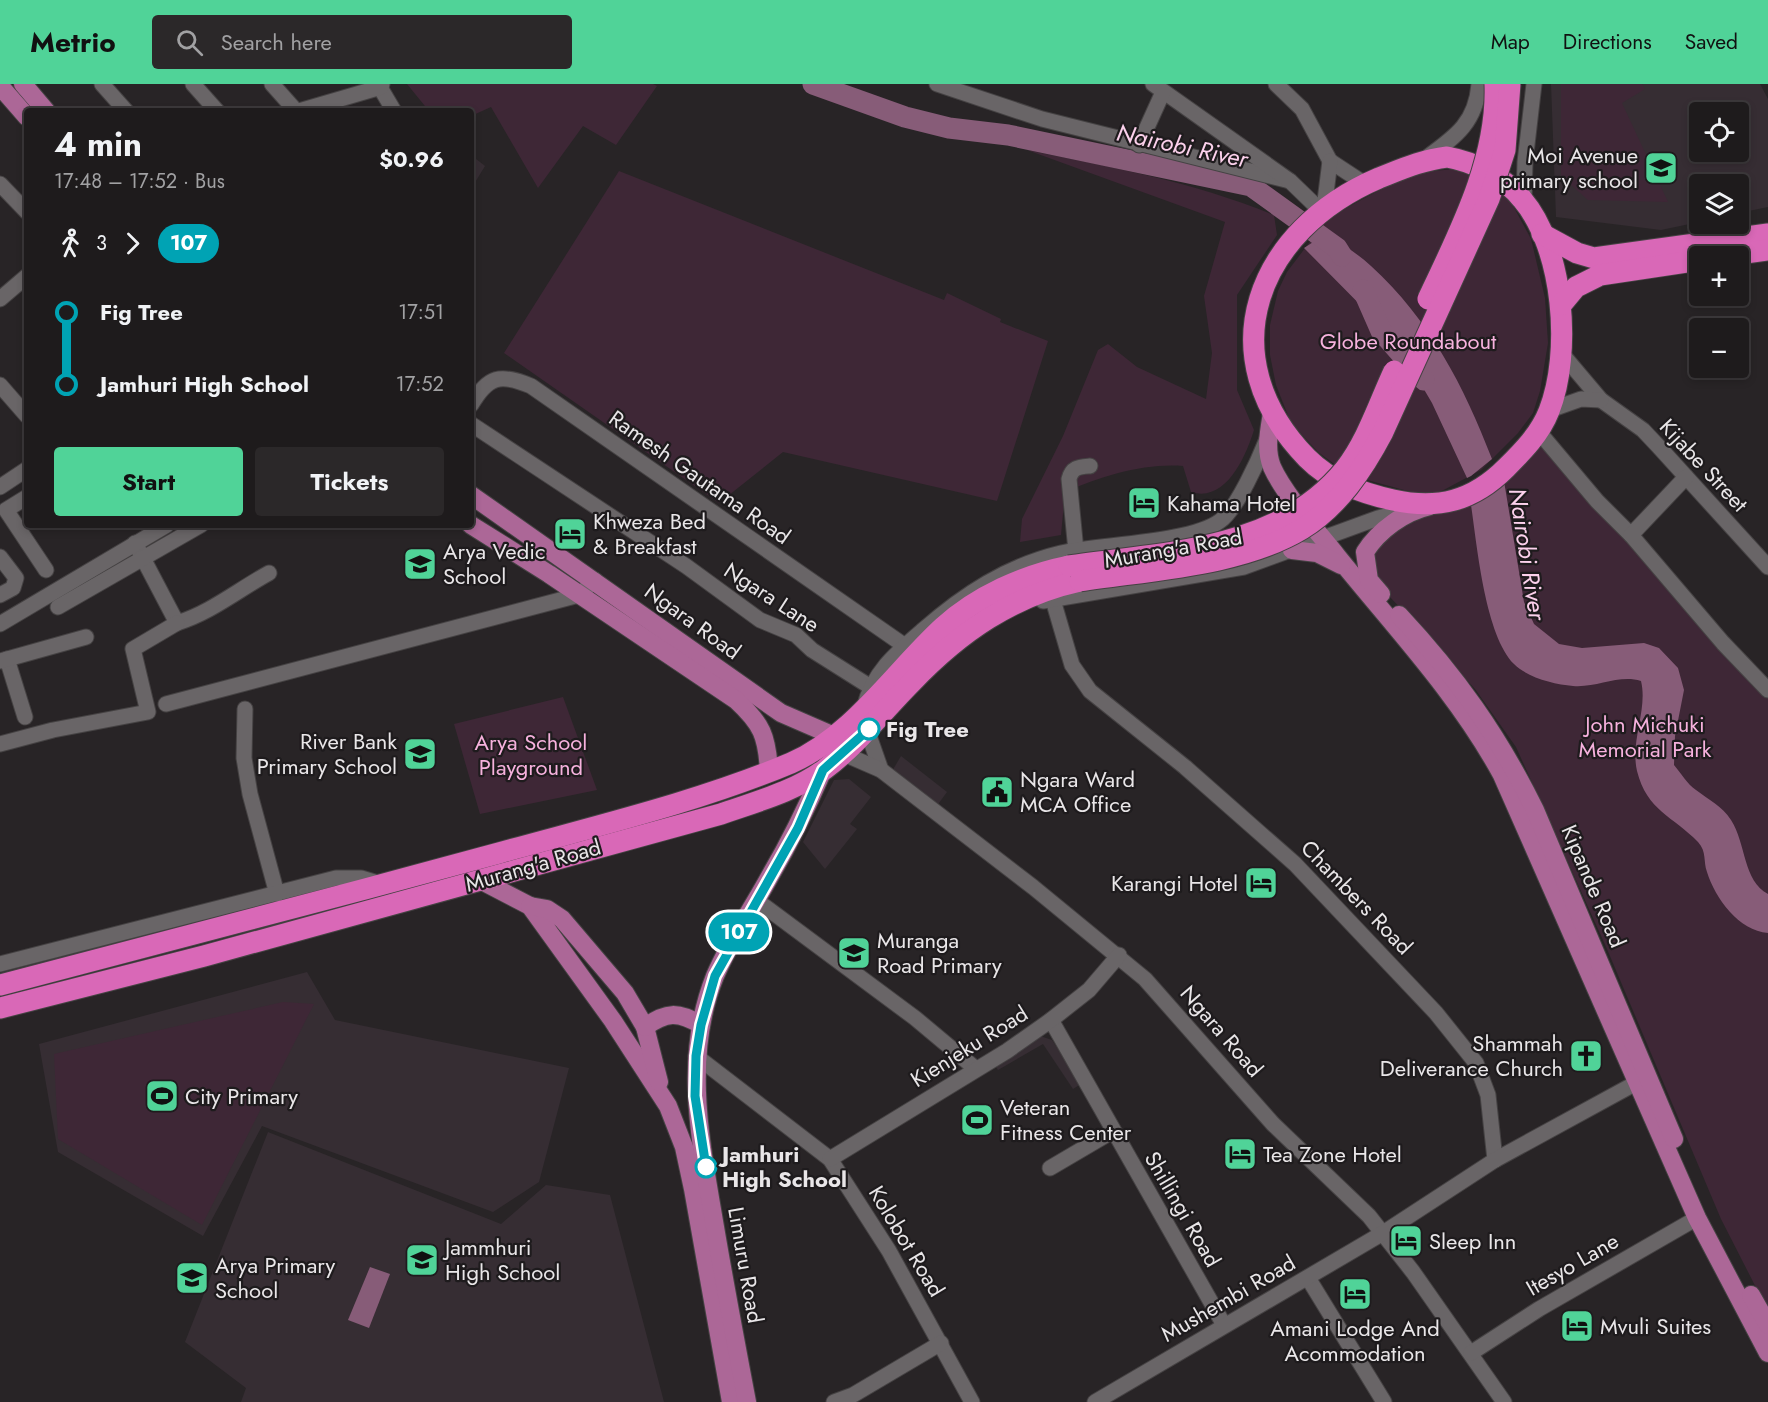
<!DOCTYPE html>
<html lang="en">
<head>
<meta charset="utf-8">
<style>
	:root { --surface:#1e1b1c; --page:#2b2829; --text:#f1f3f6; --muted:#a1a1a3; --line:#3c393b; --accent:#50d398 }
	body { margin:0; font-family:Jost,sans-serif; background:var(--page); color:var(--text); height:100vh; display:flex; flex-direction:column; font-size:22px; white-space:nowrap }
	* { box-sizing:border-box; margin:0 }
	p { font-size:20px; color:var(--muted) }
	.icon { flex:none; width:33px; height:33px; fill:none; stroke:currentColor; stroke-width:2; stroke-linecap:round; stroke-linejoin:round }
	.map { position:relative; flex:1; overflow:hidden }
	.details { position:absolute; left:24px; top:24px; width:450px; height:420px; display:flex; flex-direction:column; background:var(--surface); border-radius:6px; box-shadow:0 3px 9px #0003,0 0 0 2px var(--line) }
	.details>* { flex:none }
	.badge { padding:0 12px; border-radius:20px; font-size:21px; line-height:39px }
	.buttons { position:absolute; left:1689px; top:18px; display:grid; gap:12px }
	.buttons a { display:grid; place-items:center; width:60px; height:60px; border-radius:6px; background:var(--surface); box-shadow:0 3px 9px #0003,0 0 0 2px var(--line); font-size:30px }
	.map>.badge { position:absolute; translate:-50% -50%; box-shadow:0 0 0 3px #fff }
	.legs { display:flex; align-items:center; gap:9px; height:66px; padding:0 30px; font-size:20px }
	.legs p { margin-inline-start:auto }
	.head { display:flex; align-items:center; justify-content:space-between; height:102px; padding:0 30px }
	h1 { font-size:33px; font-weight:700; line-height:45px }
	.action { display:flex; gap:12px; margin-top:auto; padding:12px 30px }
	.action a { flex:1; height:69px; border-radius:6px; background:var(--accent); color:#111; font-size:24px; font-weight:700; line-height:69px; text-align:center }
	.action a+a { background:var(--page); color:var(--text) }
	ul { padding:0 30px; list-style:none }
	li { display:flex; align-items:center; gap:21px; height:72px; font-size:22px }
	li i { display:grid; place-items:center; width:9px; height:100%; margin:0 8px; background:currentColor }
	li i::after { content:''; width:15px; height:15px; margin:-8px; border:4px solid; border-radius:50%; background:var(--surface) }
	li p { margin-inline-start:auto }
	li:first-child i { background:linear-gradient(#0000 50%,currentColor 0) }
	li:last-child i { background:linear-gradient(currentColor 50%,#0000 0) }
	header { display:flex; align-items:center; gap:36px; box-sizing:border-box; height:84px; padding:0 30px; background:var(--accent); color:#111 }
	header strong { font-size:28px }
	nav { display:flex; gap:33px; margin-inline-start:auto; font-size:21px }
	.search { width:420px; height:54px; background:var(--page); display:flex; align-items:center; gap:15px; box-sizing:border-box; padding:0 21px; border-radius:6px; color:var(--muted); font-size:22px }
	.map>svg:first-child { display:block }
	.built { fill:#362d33; fill-rule:evenodd }
	.green { fill:#3e2736 }
	.water { fill:#875c78 }
	.lines { fill:none; stroke-linecap:round; stroke-linejoin:round }
	.river { stroke:#875c78; stroke-width:21 }
	.minor-casing { stroke:#454243; stroke-width:17 }
	.major-casing { stroke:#454243; stroke-width:20 }
	.highway-casing { stroke:#454243; stroke-width:23 }
	.minor { stroke:#696567; stroke-width:15 }
	.major { stroke:#ac6797; stroke-width:18 }
	.highway { stroke:#d968b7; stroke-width:21 }
	.highway-bridge-casing { stroke:#454243; stroke-width:23; stroke-linecap:butt }
	.highway-bridge { stroke:#d968b7; stroke-width:21 }
	.line-1-casing { stroke:#fff; stroke-width:14 }
	.line-1 { stroke:#00a3b4; stroke-width:9 }
	.stop-1-dot { fill:#fff; stroke:#00a3b4; stroke-width:3 }
	.labels { text-anchor:middle; stroke-width:4.5; stroke-linejoin:round; paint-order:stroke }
	.poi-label { font-size:22px; fill:#e9e6e8; stroke:#1e1b1d; text-anchor:start }
	.park-label { font-size:22px; fill:#f6b1dd; stroke:#1e1b1d }
	.street-label { font-size:22px; fill:#e9e6e8; stroke:#1e1b1d }
	.stop-label { font-size:22px; font-weight:bold; fill:#e9e6e8; stroke:#1e1b1d; text-anchor:start }
	.water-label { font-size:24px; font-style:italic; fill:#fcd1ec; stroke:#1e1b1d }
</style>
</head>
<body>
<header>
<strong>Metrio</strong>
<div class="search"><svg class="icon" aria-label="search" viewBox="0 0 24 24"><circle cx="10" cy="10" r="6"/><path d="M15 15l6 6"/></svg>Search here</div>
<nav><a>Map</a><a>Directions</a><a>Saved</a></nav>
</header>
<div class="map">
<svg width="1768" height="1318" viewBox="0 0 1768 1318">
	<rect width="100%" height="100%" fill="#282426"/>
	<g class="built">
		<path d="M1551,0H1760L1768,15V123L1739,129L1738,100H1700L1699,138L1661,146L1556,133ZM1700,28H1738V68H1700Z"/>
		<polygon points="471,71 485,82 471,105"/>
		<polygon points="901,672 947,708 936,723 891,689"/>
		<polygon points="849,695 871,713 850,740 857,745 825,785 803,758 834,696"/>
		<polygon points="307,888 335,936 569,984 539,1098 493,1128 262,1042 203,1152 58,1068 39,960"/>
		<polygon points="1040,952 1052,956 1081,1000 1073,1005 1043,960 998,986 994,980"/>
		<polygon points="268,1048 501,1140 546,1101 610,1111 664,1318 241,1318 246,1304 185,1258"/>
	</g>
	<g class="green">
		<polygon points="407,0 653,0 657,2 616,61 583,42 538,104 491,23 471,32 471,27 429,27"/>
		<polygon points="1561,0 1642,0 1645,5 1622,19 1668,118 1588,116 1561,92"/>
		<path d="M1027,66C1112,83 1193,98 1274,131L1277,151L1237,211V306L1254,346C1246,372 1226,419 1191,408L1183,382C1145,379 1101,392 1065,408L1061,451L1020,458L1022,435L1063,352L1098,266L1108,260L1137,283L1206,315L1212,269L1204,212L1225,138Z"/>
		<polygon points="1455,85 1504,105 1531,155 1545,214 1548,259 1540,307 1533,329 1518,349 1481,386 1438,409 1415,409 1349,391 1318,368 1291,339 1276,301 1270,271 1270,241 1278,207 1287,188 1321,143 1337,129 1411,89"/>
		<polygon points="619,87 944,216 947,209 1001,235 1000,238 1048,257 997,417 783,368 719,419 504,269"/>
		<polygon points="1541,351 1768,607 1768,1227 1721,1135 1607,865 1516,663 1475,605 1378,500 1371,480 1375,453 1447,419"/>
		<polygon points="563,613 597,706 480,730 454,640"/>
		<polygon points="283,918 314,920 202,1141 58,1055 54,970"/>
	</g>
	<g class="water">
		<path d="M1327,149C1342,160 1358,170 1371,182C1430,236 1464,302 1492,375L1471,392L1467,394L1432,319L1395,256L1304,164Z"/>
		<path d="M1504,397L1524,518L1534,540L1559,560L1582,564L1644,559L1659,564L1678,584L1684,606L1675,652L1674,681C1681,689 1687,700 1696,706C1709,716 1722,722 1731,736C1746,759 1743,797 1768,810V849C1739,847 1715,814 1707,788C1703,777 1707,768 1698,758C1673,732 1647,727 1637,687C1630,656 1648,626 1641,597C1619,590 1597,604 1573,602C1554,600 1528,594 1514,580C1485,551 1477,461 1471,421Z"/>
		<polygon points="370,1183 390,1190 369,1244 348,1236"/>
	</g>
	<g class="lines">
		<g class="river">
			<polyline points="813,0 905,33 949,44 1008,51 1251,102 1337,164 1342,172"/>
			<polyline points="1363,206 1381,247 1424,296"/>
		</g>
		<defs>
			<g id="minor">
				<polyline points="102,0 126,27"/>
				<polyline points="193,0 217,27"/>
				<polyline points="272,0 296,27"/>
				<polyline points="378,0 394,27"/>
				<polyline points="937,0 1042,35 1290,97"/>
				<polyline points="1153,0 1290,97 1321,127"/>
				<polyline points="1276,0 1302,25 1330,77"/>
				<polyline points="299,27 381,3 382,0"/>
				<polyline points="1139,61 1163,8"/>
				<path d="M1426,74C1455,53 1476,39 1479,0"/>
				<polyline points="1330,77 1365,100"/>
				<polyline points="0,100 27,128"/>
				<polyline points="1524,116 1525,78 1534,0"/>
				<polyline points="1324,125 1330,77"/>
				<polyline points="0,215 27,192"/>
				<polyline points="1563,271 1601,316 1643,346 1659,363 1768,483"/>
				<polyline points="0,301 27,332"/>
				<path d="M471,321C488,292 500,289 531,302L905,562"/>
				<polyline points="1550,326 1581,315 1601,316"/>
				<polyline points="471,340 686,482 760,536 796,551 812,566 869,602"/>
				<polyline points="1539,348 1597,417 1631,451"/>
				<polyline points="1686,393 1631,451 1723,559 1768,606"/>
				<polyline points="0,403 27,385"/>
				<polyline points="27,413 6,426 46,486"/>
				<path d="M135,459L177,539C210,529 238,506 269,489"/>
				<path d="M1076,467L1069,395C1072,383 1079,383 1090,382"/>
				<polyline points="0,473 16,494 13,504 0,511"/>
				<polyline points="1053,516 1072,581 1090,607 1185,683 1295,780 1436,929 1476,979 1488,1011 1495,1076"/>
				<polyline points="1043,517 1244,483 1378,434 1406,427"/>
				<polyline points="58,523 201,441"/>
				<polyline points="0,540 167,441"/>
				<polyline points="7,575 25,633"/>
				<polyline points="0,577 86,553"/>
				<polyline points="166,620 579,511 595,496"/>
				<path d="M864,624C873,588 896,569 923,546C964,510 1007,482 1061,469C1101,460 1190,459 1220,437C1237,425 1259,375 1267,355"/>
				<polyline points="245,625 244,674 250,710 277,810"/>
				<polyline points="867,646 881,686"/>
				<polyline points="0,660 53,646 148,628 133,565 177,539"/>
				<polyline points="844,670 881,686 1033,803 1145,895 1273,1040 1369,1132 1413,1188 1504,1318"/>
				<polyline points="756,816 915,934 976,985"/>
				<polyline points="0,880 336,794 361,794 381,800"/>
				<polyline points="1051,936 1224,1241"/>
				<polyline points="696,972 830,1075 889,1167 972,1318"/>
				<polyline points="830,1075 1007,967 1051,936 1089,906 1119,871"/>
				<polyline points="1050,1084 1113,1047"/>
				<polyline points="1308,1194 1384,1318"/>
				<polyline points="1471,1269 1539,1225 1697,1134"/>
				<polyline points="834,1318 853,1311 941,1259"/>
				<polyline points="1095,1318 1383,1149 1495,1076 1636,999"/>
			</g>
			<g id="major">
				<polyline points="23,0 46,27"/>
				<polyline points="0,2 27,33"/>
				<path d="M1272,329C1269,347 1265,365 1272,383C1284,410 1318,448 1337,472C1395,544 1458,610 1502,691L1697,1134L1768,1269"/>
				<polyline points="471,411 781,629 834,652"/>
				<path d="M471,441L549,490L736,616C762,640 767,652 769,687"/>
				<polyline points="1292,466 1317,469 1341,481"/>
				<path d="M1381,510L1369,496L1365,468C1379,446 1404,428 1430,422"/>
				<path d="M1399,531C1456,592 1498,651 1535,726L1674,1055"/>
				<polyline points="480,796 530,822 613,937 668,1022 684,1063 693,1105 731,1318"/>
				<polyline points="530,822 547,825 562,835 625,909 645,943 659,998"/>
				<path d="M645,943C666,928 678,927 701,941"/>
				<polyline points="1751,1211 1768,1241"/>
				<path d="M747,1318C736,1260 725,1202 715,1143C701,1060 682,974 715,892C730,857 752,825 770,792C790,758 807,723 823,686"/>
			</g>
			<g id="highway">
				<path d="M1447,73C1475,78 1504,93 1522,115C1564,164 1572,269 1549,327C1540,350 1523,367 1506,384C1473,417 1438,426 1393,416C1361,409 1331,398 1307,374C1207,271 1257,146 1379,94C1402,85 1422,76 1447,73Z"/>
				<polyline points="1542,150 1577,169 1594,174 1768,150"/>
				<polyline points="1724,172 1768,166"/>
				<polyline points="1561,221 1576,203 1600,191 1700,176"/>
				<path d="M0,901C167,858 333,814 499,769C596,742 698,718 791,679C853,652 895,587 943,543C977,512 1024,491 1069,482"/>
				<path d="M0,924L204,872L721,730C755,718 796,707 825,685C858,660 883,627 912,598C960,548 1012,512 1080,497"/>
			</g>
		</defs>
		<use href="#minor" class="minor-casing"/>
		<use href="#major" class="major-casing"/>
		<use href="#highway" class="highway-casing"/>
		<use href="#minor" class="minor"/>
		<use href="#major" class="major"/>
		<use href="#highway" class="highway"/>
		<defs>
			<g id="highway-bridge">
				<path d="M1428,215C1459,149 1498,75 1495,0"/>
				<path d="M1069,482C1164,468 1279,467 1345,385C1367,357 1379,319 1394,287"/>
				<path d="M1080,497C1150,486 1241,482 1302,445C1338,423 1363,386 1383,348L1489,115L1505,66L1510,0"/>
			</g>
		</defs>
		<use href="#highway-bridge" class="highway-bridge-casing"/>
		<use href="#highway-bridge" class="highway-bridge"/>
	</g>
	<g class="lines">
		<defs>
			<polyline id="line-1" points="706,1083 695,1012 696,972 701,941 715,892 798,744 823,686 869,645"/>
		</defs>
		<use href="#line-1" class="line-1-casing"/>
		<use href="#line-1" class="line-1"/>
	</g>
	<defs>
		<symbol id="school-square" viewBox="-11 -11 22 22"><rect x="-9" y="-9" width="18" height="18" rx="4" fill="#50d398" stroke="#1e1b1d"/><path d="M0-5L7-2L0 1L-7-2ZM-4 1L0 2.5L4 1V4Q0 6-4 4Z" fill="#111"/></symbol>
		<symbol id="hotel-square" viewBox="-11 -11 22 22"><rect x="-9" y="-9" width="18" height="18" rx="4" fill="#50d398" stroke="#1e1b1d"/><path d="M-6-4.5h1.5V1H6V5H4.5V3h-9V5H-6ZM-4 0a1.8 1.8 0 1 1 3.6 0ZM.5 0V-2.5h3Q6-2.5 6 0Z" fill="#111"/></symbol>
		<symbol id="civic-square" viewBox="-11 -11 22 22"><rect x="-9" y="-9" width="18" height="18" rx="4" fill="#50d398" stroke="#1e1b1d"/><path d="M-.6-6.5H3V-4.5H.6V-3L4-1V1h2V6H-6V1h2V-1L-.6-3ZM-1.2 2.5V6h2.4V2.5Z" fill="#111"/></symbol>
		<symbol id="church-square" viewBox="-11 -11 22 22"><rect x="-9" y="-9" width="18" height="18" rx="4" fill="#50d398" stroke="#1e1b1d"/><path d="M-1.2-6h2.4v3.5h3.3v2.4h-3.3V6h-2.4V-.1h-3.3v-2.4h3.3Z" fill="#111"/></symbol>
		<symbol id="stadium-square" viewBox="-11 -11 22 22"><rect x="-9" y="-9" width="18" height="18" rx="4" fill="#50d398" stroke="#1e1b1d"/><path d="M0-5a6.5 5 0 1 0 0 10a6.5 5 0 1 0 0-10ZM-3.5-1.8h7v3.6h-7Z" fill="#111"/></symbol>
	</defs>
	<g fill-rule="evenodd">
		<use href="#school-square" x="1642" y="65" width="38" height="38"/>
		<use href="#hotel-square" x="1125" y="400" width="38" height="38"/>
		<use href="#hotel-square" x="551" y="431" width="38" height="38"/>
		<use href="#school-square" x="401" y="461" width="38" height="38"/>
		<use href="#school-square" x="401" y="651" width="38" height="38"/>
		<use href="#civic-square" x="978" y="689" width="38" height="38"/>
		<use href="#hotel-square" x="1242" y="780" width="38" height="38"/>
		<use href="#school-square" x="835" y="850" width="38" height="38"/>
		<use href="#church-square" x="1567" y="953" width="38" height="38"/>
		<use href="#stadium-square" x="143" y="993" width="38" height="38"/>
		<use href="#stadium-square" x="958" y="1017" width="38" height="38"/>
		<use href="#hotel-square" x="1221" y="1051" width="38" height="38"/>
		<use href="#hotel-square" x="1387" y="1138" width="38" height="38"/>
		<use href="#school-square" x="403" y="1157" width="38" height="38"/>
		<use href="#school-square" x="173" y="1175" width="38" height="38"/>
		<use href="#hotel-square" x="1336" y="1191" width="38" height="38"/>
		<use href="#hotel-square" x="1558" y="1223" width="38" height="38"/>
	</g>
	<g class="stop-1-dot">
		<circle cx="869" cy="645" r="10"/>
		<circle cx="706" cy="1083" r="10"/>
	</g>
	<g class="labels">
		<g class="poi-label">
			<text x="1638" y="79" text-anchor="end">Moi Avenue<tspan x="1638" dy="25">primary school</tspan></text>
			<text x="1167" y="427">Kahama Hotel</text>
			<text x="593" y="445">Khweza Bed<tspan x="593" dy="25">&amp; Breakfast</tspan></text>
			<text x="443" y="475">Arya Vedic<tspan x="443" dy="25">School</tspan></text>
			<text x="397" y="665" text-anchor="end">River Bank<tspan x="397" dy="25">Primary School</tspan></text>
			<text x="1020" y="703">Ngara Ward<tspan x="1020" dy="25">MCA Office</tspan></text>
			<text x="1238" y="807" text-anchor="end">Karangi Hotel</text>
			<text x="877" y="864">Muranga<tspan x="877" dy="25">Road Primary</tspan></text>
			<text x="1563" y="967" text-anchor="end">Shammah<tspan x="1563" dy="25">Deliverance Church</tspan></text>
			<text x="185" y="1020">City Primary</text>
			<text x="1000" y="1031">Veteran<tspan x="1000" dy="25">Fitness Center</tspan></text>
			<text x="1263" y="1078">Tea Zone Hotel</text>
			<text x="1429" y="1165">Sleep Inn</text>
			<text x="445" y="1171">Jammhuri<tspan x="445" dy="25">High School</tspan></text>
			<text x="215" y="1189">Arya Primary<tspan x="215" dy="25">School</tspan></text>
			<text x="1600" y="1250">Mvuli Suites</text>
			<text x="1355" y="1252" text-anchor="middle">Amani Lodge And<tspan x="1355" dy="25">Acommodation</tspan></text>
		</g>
		<g class="park-label">
			<text x="1408" y="265">Globe Roundabout</text>
			<text x="1645" y="648">John Michuki<tspan x="1645" dy="25">Memorial Park</tspan></text>
			<text x="531" y="666">Arya School<tspan x="531" dy="25">Playground</tspan></text>
		</g>
		<g class="street-label">
			<text transform="translate(1704 381) rotate(47)" y="8">Kijabe Street</text>
			<text transform="translate(700 393) rotate(35)" y="8">Ramesh Gautama Road</text>
			<text transform="translate(1173 464) rotate(-10)" y="8">Murang'a Road</text>
			<text transform="translate(772 513) rotate(33)" y="8">Ngara Lane</text>
			<text transform="translate(693 537) rotate(36)" y="8">Ngara Road</text>
			<text transform="translate(533 781) rotate(-16)" y="8">Murang'a Road</text>
			<text transform="translate(1594 802) rotate(67)" y="8">Kipande Road</text>
			<text transform="translate(1357 813) rotate(46)" y="8">Chambers Road</text>
			<text transform="translate(1222 947) rotate(49)" y="8">Ngara Road</text>
			<text transform="translate(969 962) rotate(-32)" y="8">Kienjeku Road</text>
			<text transform="translate(1183 1125) rotate(60)" y="8">Shillingi Road</text>
			<text transform="translate(907 1157) rotate(59)" y="8">Kolobot Road</text>
			<text transform="translate(1572 1180) rotate(-30)" y="8">Itesyo Lane</text>
			<text transform="translate(746 1181) rotate(80)" y="8">Limuru Road</text>
			<text transform="translate(1228 1214) rotate(-30)" y="8">Mushembi Road</text>
		</g>
		<g class="stop-label">
			<text x="886" y="653">Fig Tree</text>
			<text x="722" y="1078">Jamhuri<tspan x="722" dy="25">High School</tspan></text>
		</g>
		<g class="water-label">
			<text transform="translate(1182 62) rotate(12)" y="8">Nairobi River</text>
			<text transform="translate(1527 470) rotate(81)" y="8">Nairobi River</text>
		</g>
	</g>
</svg>
<div class="buttons">
<a><svg class="icon" aria-label="locate" viewBox="0 0 24 24"><circle cx="12" cy="12" r="6"/><path d="M12 2v4M12 18v4M2 12h4M18 12h4"/></svg></a>
<a><svg class="icon" aria-label="layers" viewBox="0 0 24 24"><path d="M12 4l9 5-9 5-9-5zM3 14l9 5 9-5"/></svg></a>
<a>+</a>
<a>−</a>
</div>
<b class="badge" style="left:739px;top:848px;background:#00a3b4;color:#fff">107</b>
<section class="details">
<div class="head"><div><h1>4 min</h1><p>17:48 – 17:52 · Bus</p></div><b>$0.96</b></div>
<div class="legs"><svg class="icon" aria-label="walk" viewBox="0 0 24 24"><circle cx="13" cy="4" r="2"/><path d="M13 8l-2 6 4 7M11 14l-3 7M7 12l3-4h3l4 4"/></svg>3<svg class="icon" aria-label="forward" viewBox="0 0 24 24"><path d="M9 5l7 7-7 7"/></svg><b class="badge" style="background:#00a3b4;color:#fff">107</b></div>
<ul>
<li><i style="color:#00a3b4"></i><b>Fig Tree</b><p>17:51</p></li>
<li><i style="color:#00a3b4"></i><b>Jamhuri High School</b><p>17:52</p></li>
</ul>
<div class="action"><a>Start</a><a>Tickets</a></div>
</section>
</div>
</body>
</html>
